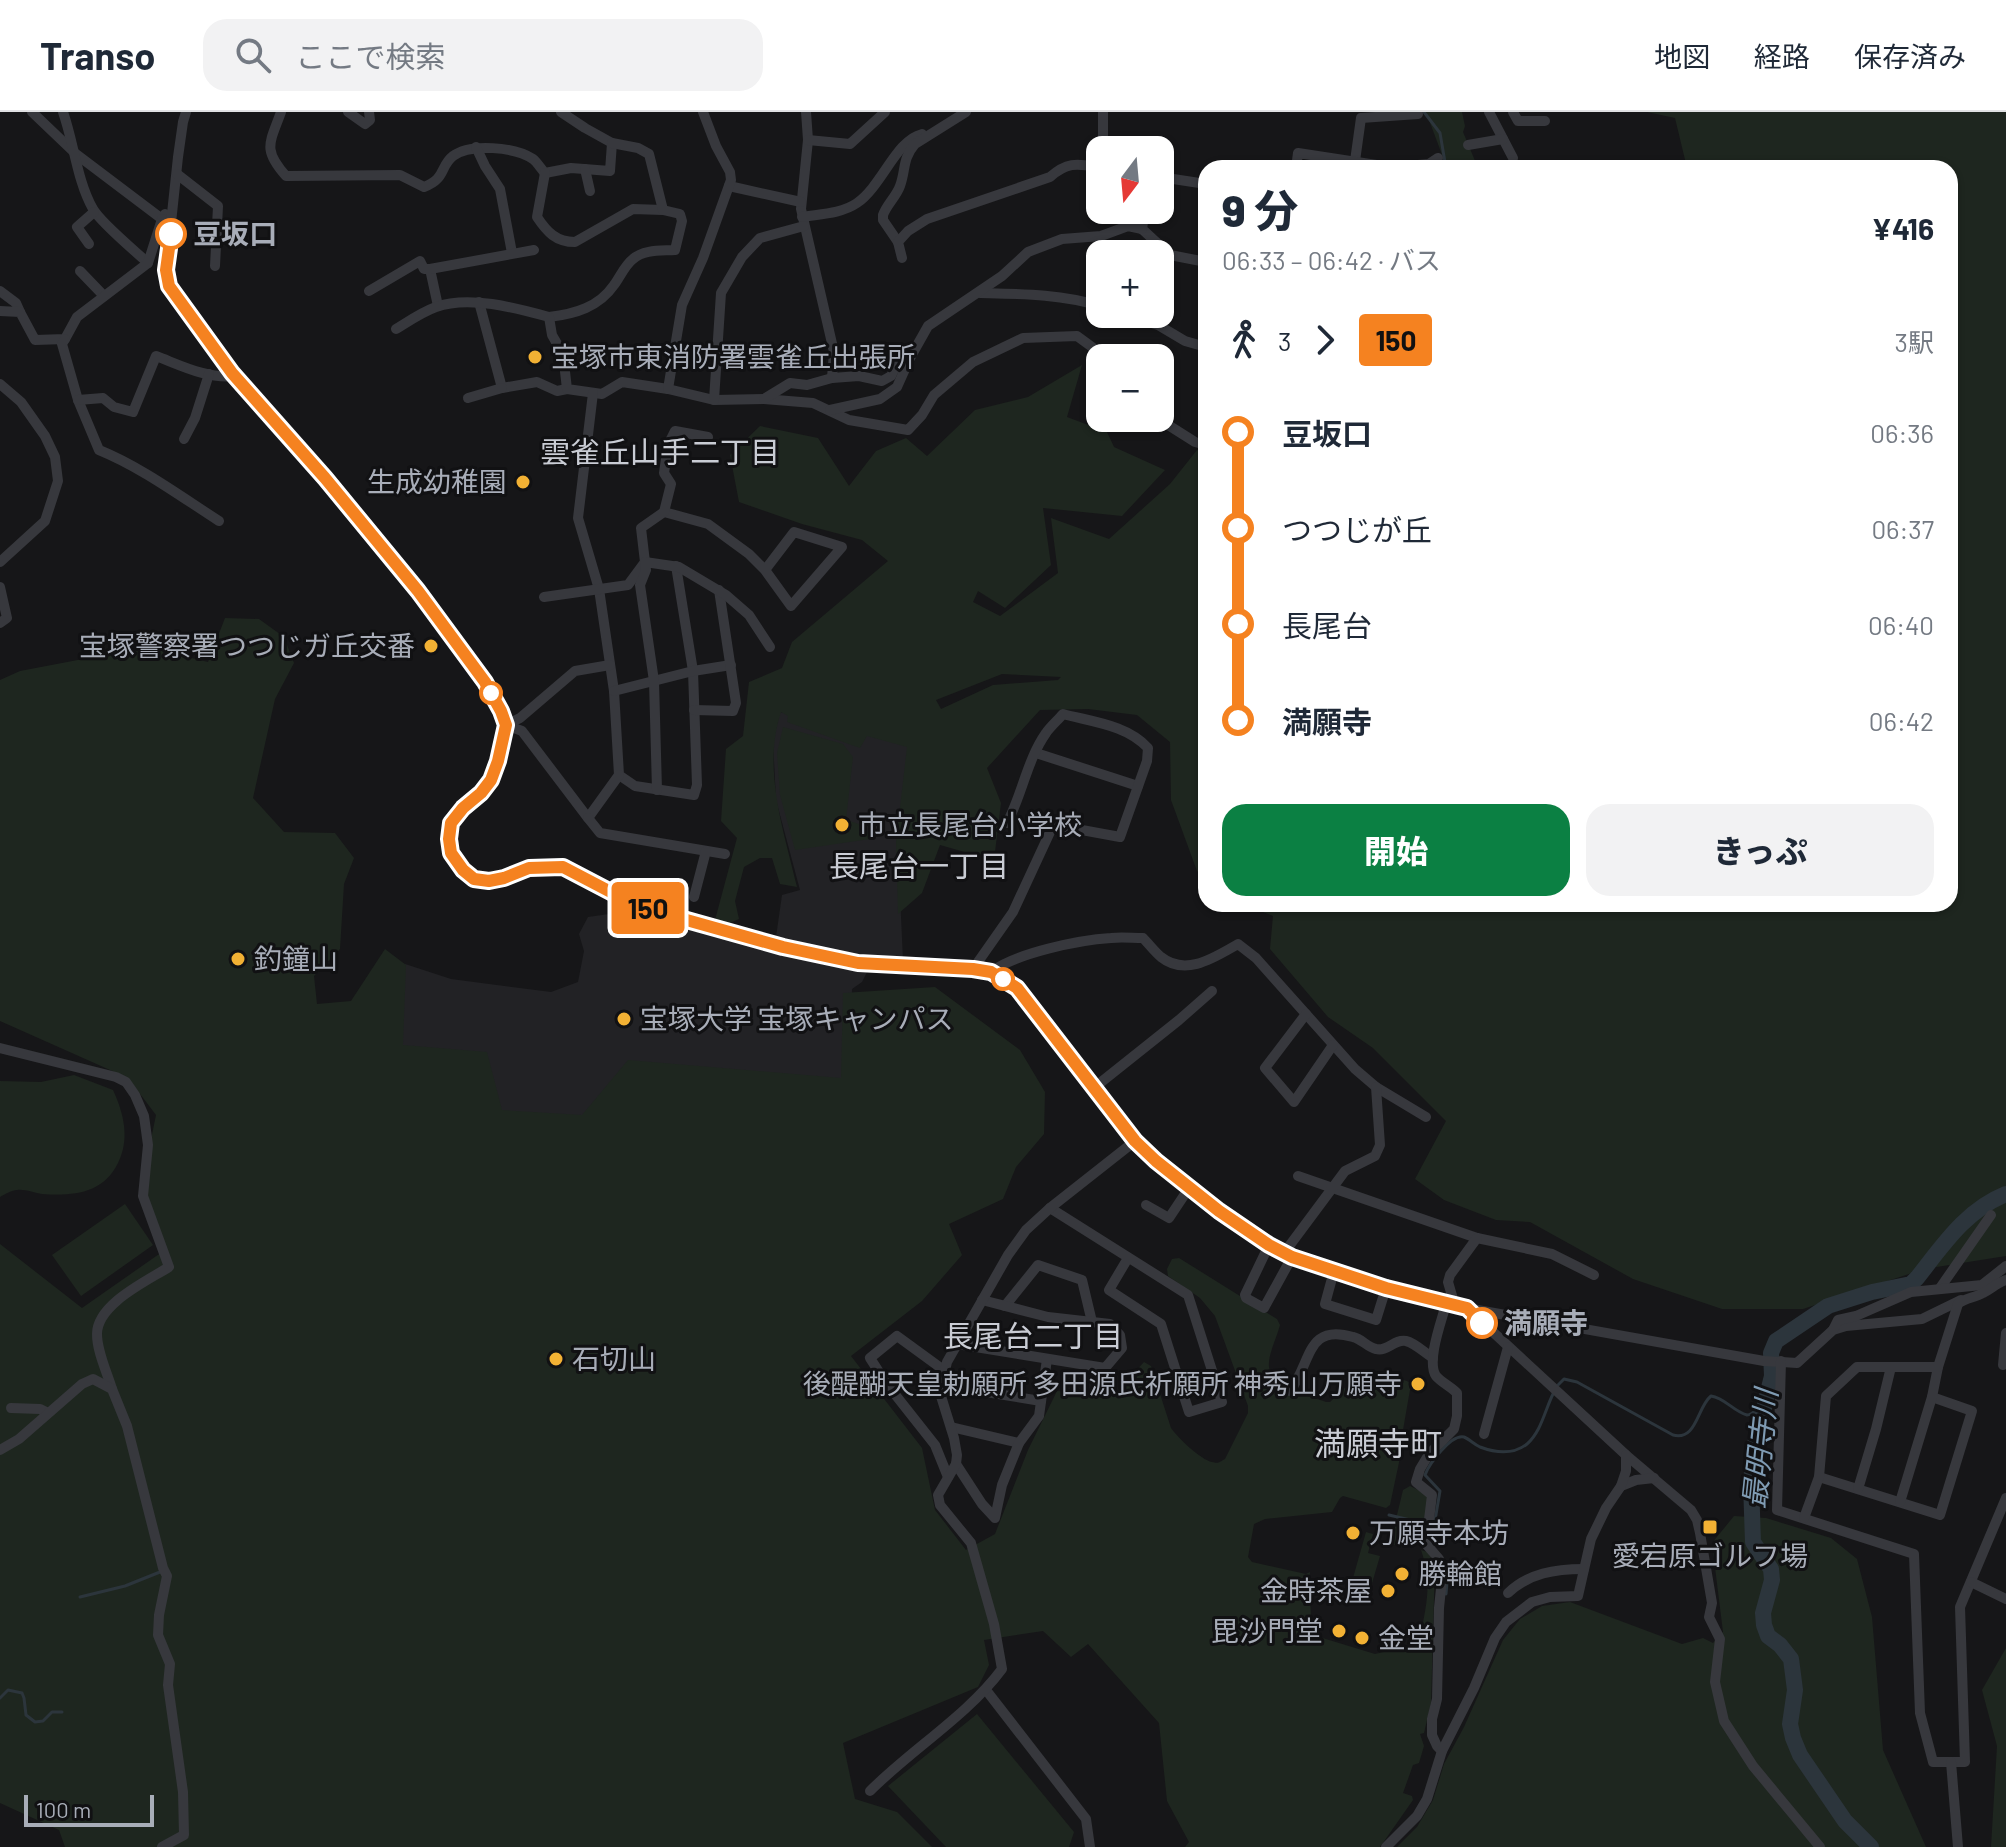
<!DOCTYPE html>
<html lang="ja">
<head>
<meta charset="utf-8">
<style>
	:root { --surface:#fff; --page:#f2f2f3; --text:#1f2937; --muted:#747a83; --line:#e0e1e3; --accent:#0b8043 }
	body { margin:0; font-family:Barlow,"Noto Sans JP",sans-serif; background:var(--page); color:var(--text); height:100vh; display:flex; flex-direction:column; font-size:30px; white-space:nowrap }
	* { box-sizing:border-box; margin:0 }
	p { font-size:26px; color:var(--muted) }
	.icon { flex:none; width:44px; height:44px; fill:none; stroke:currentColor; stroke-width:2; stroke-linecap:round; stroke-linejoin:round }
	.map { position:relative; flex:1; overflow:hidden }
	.drawer { position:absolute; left:1198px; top:48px; width:760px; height:752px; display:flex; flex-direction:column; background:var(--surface); border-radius:24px; box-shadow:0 2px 6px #0004 }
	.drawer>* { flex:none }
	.badge { padding:0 16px; border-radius:6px; font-size:28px; line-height:52px }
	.needle { width:52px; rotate:196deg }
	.buttons { position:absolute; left:1086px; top:24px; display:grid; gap:16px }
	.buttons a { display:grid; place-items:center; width:88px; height:88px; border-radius:16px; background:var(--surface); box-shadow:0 2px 6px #0004; font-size:40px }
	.scale { position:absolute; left:24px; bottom:20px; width:130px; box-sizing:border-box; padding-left:8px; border:4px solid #a8adb8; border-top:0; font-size:22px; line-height:28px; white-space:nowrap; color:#a8adb8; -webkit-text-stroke:6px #111113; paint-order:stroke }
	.map>.badge { position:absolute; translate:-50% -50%; box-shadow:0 0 0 4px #fff }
	.legs { display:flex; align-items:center; gap:12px; height:88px; padding:0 24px; font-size:26px }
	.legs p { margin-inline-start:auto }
	.head { display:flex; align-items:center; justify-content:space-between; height:136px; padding:0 24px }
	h1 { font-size:44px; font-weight:800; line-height:60px }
	.button { display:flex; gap:16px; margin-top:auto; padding:16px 24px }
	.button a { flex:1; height:92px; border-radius:24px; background:var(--accent); color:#fff; font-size:32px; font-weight:800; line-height:92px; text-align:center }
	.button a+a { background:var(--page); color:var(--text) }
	ul { padding:0 24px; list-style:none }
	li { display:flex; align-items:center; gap:28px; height:96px; font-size:30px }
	li i { display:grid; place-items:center; width:12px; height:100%; margin:0 10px; background:currentColor }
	li i::after { content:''; width:20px; height:20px; margin:-10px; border:6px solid; border-radius:50%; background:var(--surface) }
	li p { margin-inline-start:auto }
	li:first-child i { background:linear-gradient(#0000 50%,currentColor 0) }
	li:last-child i { background:linear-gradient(currentColor 50%,#0000 0) }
	header { display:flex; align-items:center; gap:48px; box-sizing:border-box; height:112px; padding:0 40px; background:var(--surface); border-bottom:2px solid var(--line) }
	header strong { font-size:38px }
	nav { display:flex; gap:44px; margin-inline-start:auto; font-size:28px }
	.search { width:560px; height:72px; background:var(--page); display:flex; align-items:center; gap:20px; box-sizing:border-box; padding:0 28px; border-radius:24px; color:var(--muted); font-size:30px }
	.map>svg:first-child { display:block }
	.built { fill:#222225 }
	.green { fill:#1e261f; fill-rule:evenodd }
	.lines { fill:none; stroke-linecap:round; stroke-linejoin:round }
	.stream { stroke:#2c353c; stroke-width:3 }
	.river { stroke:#2c353c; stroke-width:16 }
	.minor { stroke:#37383d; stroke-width:10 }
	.line-1-casing { stroke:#fff; stroke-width:18 }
	.line-1 { stroke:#f58220; stroke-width:12 }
	.stop-1-dot { fill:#fff; stroke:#f58220; stroke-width:4 }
	.poi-dot { fill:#f2b134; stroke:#111113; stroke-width:3 }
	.labels { text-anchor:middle; stroke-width:6; stroke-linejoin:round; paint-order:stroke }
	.stop-label { font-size:28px; font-weight:bold; fill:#a8adb8; stroke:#111113; text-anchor:start }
	.poi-label { font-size:28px; fill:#a8adb8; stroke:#111113; text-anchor:start }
	.neighbourhood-label { font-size:30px; fill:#c9ccd4; stroke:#111113 }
	.water-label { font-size:30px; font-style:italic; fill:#7f9bb3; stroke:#111113 }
	.quarter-label { font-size:32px; fill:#c9ccd4; stroke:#111113 }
</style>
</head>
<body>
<header>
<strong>Transo</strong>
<div class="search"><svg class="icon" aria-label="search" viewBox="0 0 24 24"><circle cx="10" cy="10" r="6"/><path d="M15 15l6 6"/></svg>ここで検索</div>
<nav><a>地図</a><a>経路</a><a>保存済み</a></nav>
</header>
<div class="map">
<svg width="2006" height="1735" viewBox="0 0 2006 1735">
	<rect width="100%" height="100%" fill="#161618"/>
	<g class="built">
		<polygon points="780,600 910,626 898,737 903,849 857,843 776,825 782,783 800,778 776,688 773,629"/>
		<polygon points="630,799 714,825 844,857 867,860 862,870 852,877 849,971 580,1006 497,1002 396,933 399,850 451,867 551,880 578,870 584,839 579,822 588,805"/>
	</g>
	<g class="green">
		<polygon points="1426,0 1462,0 1465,14 1463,20 1478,56 1447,56"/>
		<polygon points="1647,0 2006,0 2006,1144 1924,1157 1803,1197 1722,1197 1633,1167 1530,1110 1496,1108 1444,1088 1415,1067 1446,1009 1373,936 1328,905 1270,837 1273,804 1242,792 1950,792 1950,56 1687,56 1675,6"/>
		<path d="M1082,253L1067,305L1107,320L1114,335L1165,358L1122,404L1043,396L1051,453L1005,496L978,479L973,490L1000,504L1058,461L1051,406L1109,427L1170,372L1197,338L1206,341V767L1197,759L1171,688L1170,630L1137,603L1088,597L1040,598L987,656L1001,691L995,740L975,743L940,733L922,781L898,802L896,730L907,635L867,624L860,636L787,610L788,604L781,600C762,657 784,719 797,775L780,772L772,746H760L744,755L735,789L739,807L730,811L715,808L737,726L721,709L726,637L743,624L749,570L782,556L792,530L888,449L862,428L802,412L739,390L730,343L760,314L818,326L849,374L876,339L906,326L927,344L975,298L1028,285ZM1002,562L1061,565L1058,568L993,573L941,597L936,588Z"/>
		<path d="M225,506L259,507L284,525L294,551L275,587L253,686L284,720L335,721L354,746L344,772L340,837L314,864L317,892L351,889L385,837L406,853L403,933L487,940L502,998L582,1003L628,948L841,966L843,881L935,875L1020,938L1045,980L1044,1022L1016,1055L1003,1087L949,1112L962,1143L922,1189L851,1244L922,1336L935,1398L966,1438L995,1422L1028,1338L1057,1279L1110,1282L1117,1279L1144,1250L1151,1254L1171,1316C1177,1325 1201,1348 1212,1350C1219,1352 1219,1350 1225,1347L1248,1301V1294L1215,1204L1200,1186L1168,1164L1167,1157L1172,1147L1179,1146L1277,1207L1280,1213C1277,1225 1270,1238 1269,1250C1266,1275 1308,1283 1326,1290H1330L1362,1260L1368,1258L1407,1269L1411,1272L1403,1318L1405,1322L1390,1393L1386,1396L1343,1384L1340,1386L1332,1400L1265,1407L1254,1412L1248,1445L1252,1450L1306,1462L1310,1460L1309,1470L1312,1520L1316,1524L1375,1542L1409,1534L1421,1521C1427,1490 1432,1469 1421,1438L1427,1440L1435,1451L1431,1591L1424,1621L1420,1622L1424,1634L1419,1651L1413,1653L1403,1681L1412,1684L1413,1688L1380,1735H1185L1189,1730L1167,1689L1159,1611L1088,1532L1071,1545L1043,1519L984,1528L989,1553L978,1575L843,1631L855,1687L897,1700L932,1735H65L59,1718L0,1691V1132L82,1196L162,1140L139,1086L156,1003L128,966L0,909V568L20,559L146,535L208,550Z"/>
		<path d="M783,615L843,632L853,645L846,708C858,712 867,712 870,727L795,738L780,683L777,641Z"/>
		<path d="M74,963L113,978C124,1002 130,1027 118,1051C103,1082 73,1084 42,1082C35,1081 25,1077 17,1078C12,1078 5,1082 0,1085V969L41,970Z"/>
		<polygon points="125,1092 153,1133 81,1184 52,1143"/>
		<path d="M1410,1374L1428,1383C1425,1404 1425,1447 1392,1432L1391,1428L1403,1378Z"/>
		<polygon points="1734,1404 1766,1406 1831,1426 1857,1447 1872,1505 1883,1638 1926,1735 1397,1735 1417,1715 1433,1688 1444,1652 1464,1615 1503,1528 1520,1507 1542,1494 1570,1490 1682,1532 1703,1526 1713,1531 1723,1520 1712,1431"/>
		<polygon points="1366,1420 1373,1422 1368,1441 1380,1444 1370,1478 1351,1473"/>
		<polygon points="2006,1536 2006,1735 1991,1735 1997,1634 1982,1578"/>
		<polygon points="977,1602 1074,1720 1069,1735 946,1735 888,1674"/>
	</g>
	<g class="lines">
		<g class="stream">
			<polyline points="1424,0 1440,21 1446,56"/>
			<path d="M1558,1273L1564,1267L1577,1270L1673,1323C1697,1329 1697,1295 1711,1284C1725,1286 1733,1299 1747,1303C1755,1303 1757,1293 1766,1291"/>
			<polyline points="1389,1403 1423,1411"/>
			<path d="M1431,1432L1440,1379L1425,1363C1429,1352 1451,1322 1464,1325C1469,1327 1474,1332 1480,1335C1496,1341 1513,1343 1527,1332C1541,1320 1545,1298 1553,1282"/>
			<polyline points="1446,1482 1448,1458"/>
			<polyline points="80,1485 125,1474 160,1460"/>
			<polyline points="0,1586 8,1578 22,1581 24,1586 26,1603 35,1610 43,1609 52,1600 62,1600"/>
		</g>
		<path class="river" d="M1871,1735L1845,1709L1800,1643L1793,1626L1790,1612L1795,1578L1791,1547L1780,1533L1768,1524L1764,1513L1763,1501L1772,1468L1771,1457L1753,1430L1751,1371L1754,1336L1772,1264L1771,1241L1776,1229L1828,1194L1872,1180L1911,1172L1917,1166C1943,1133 1966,1098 2006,1082"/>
		<g class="minor">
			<polyline points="32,0 76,42 162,107 165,102"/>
			<path d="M63,0C74,31 77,69 93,97C101,111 134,138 148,151"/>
			<polyline points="186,0 183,10 178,45 166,158 169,174 232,261 325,366 418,479 485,570 501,599 506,613 498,649 491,668 481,681 463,696 451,711 449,727 451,741 463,758 474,767 489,769 504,766 529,756 563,755 628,789 651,798 783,835 858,851 973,857 991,860 1017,876 1135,1029 1156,1049 1219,1099 1269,1133 1292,1145 1386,1176 1455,1194 1764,1249 1797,1251 1833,1218 1846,1214 1922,1207 1961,1188"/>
			<path d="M281,0C270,31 262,37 286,64L400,63L424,75C446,67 440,54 453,44C470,31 515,35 533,47C537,50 541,57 545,61L571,56L610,59L612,31L585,16L561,0"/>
			<polyline points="348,0 365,12 370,8 369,0"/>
			<polyline points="806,0 808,28 801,97 834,240 832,266"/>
			<polyline points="1103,0 1103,38"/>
			<polyline points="1489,0 1513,46"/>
			<polyline points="1513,0 1518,9 1545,9"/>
			<polyline points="808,28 850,32 885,0"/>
			<polyline points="1468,33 1503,27"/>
			<polyline points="476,35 485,54 500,77 512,141"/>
			<polyline points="1355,49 1361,6 1418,2"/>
			<polyline points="1396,55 1429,52 1438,46"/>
			<polyline points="1296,56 1298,41 1396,56"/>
			<polyline points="585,57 590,79"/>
			<path d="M545,61L537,105C547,120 556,130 575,130L633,97L663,98"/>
			<polyline points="177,62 218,94 215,154"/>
			<polyline points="1160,65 1206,72"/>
			<polyline points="729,74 801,90"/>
			<polyline points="1138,98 1144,104 1142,117 1170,143 1201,149 1206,152"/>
			<path d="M802,105C819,102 841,102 857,91C882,74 896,28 922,22"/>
			<path d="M898,130L883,108V103C887,92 896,85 900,74C906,58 902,47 915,32L966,0"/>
			<polyline points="89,132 77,115 94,100"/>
			<path d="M902,146L898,130L908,119L927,107L1050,65C1068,49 1078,52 1100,55"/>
			<polyline points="430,157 438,194"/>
			<polyline points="80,159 104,184"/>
			<polyline points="0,179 16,191 20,200"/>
			<polyline points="369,179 420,149 424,157 430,157 534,138"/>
			<path d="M980,181C1020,182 1061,182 1100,194"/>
			<polyline points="479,190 502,276 537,270 557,279 567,277"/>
			<polyline points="0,199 20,200 35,228 65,227 77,205 148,151 162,107"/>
			<polyline points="1124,202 1158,213 1185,229 1206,235"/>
			<path d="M549,205C575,202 599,195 614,173C620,165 625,153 633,147C644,137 662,139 675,138L682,109L680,102L663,98L649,42L638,36L612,31"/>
			<path d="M396,217C409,209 422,200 436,195C469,183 516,196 549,205L552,223L563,242L567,277L602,282L622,270L668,277L714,288L764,287L813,291L849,308L908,318L922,303L934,283L973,250L1023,226L1077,224L1107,246"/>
			<path d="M65,227L62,232L78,288L99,338C141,355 180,384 219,409"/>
			<polyline points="0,272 21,290 45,324 55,345 58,369 45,409 0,450"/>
			<polyline points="668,277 682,193 703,146 731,68 730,60 716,34 703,0"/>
			<polyline points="593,281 578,406 599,477 614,579 619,663 635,674 694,683 697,673 693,559 676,454"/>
			<polyline points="468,286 502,276"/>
			<polyline points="764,287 790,271 807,273 832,266 859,264 882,269 891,264 902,242 914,236"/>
			<path d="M78,288L103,286L114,295L133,300L156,244C180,253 207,267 234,264"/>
			<polyline points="714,288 721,181 742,145 760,126 804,114"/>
			<polyline points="830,298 880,287 897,275 910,246 928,214 1002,164 1028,140 1062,127 1101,124 1128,114 1142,117"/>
			<polyline points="1157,306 1195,330 1206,333"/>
			<polyline points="184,327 195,306 209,262"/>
			<polyline points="664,400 708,412 749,442 765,458 791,494 842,435 794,420 765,458"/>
			<polyline points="0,475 7,506 0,511"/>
			<polyline points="544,485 628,473 645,450 641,416 664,400 671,372 664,361 668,333 675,319 708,325"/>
			<polyline points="614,579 693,559 731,553"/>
			<polyline points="694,598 733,599 736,591 719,478"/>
			<polyline points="506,613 522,619 588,706 619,663"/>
			<polyline points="506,613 520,606 575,559 610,553"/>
			<polyline points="1036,641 1138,674"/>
			<polyline points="657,678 654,569 640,473 646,458 645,450 679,455 726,483 749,503 770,535"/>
			<polyline points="588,706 600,721 725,742"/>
			<polyline points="694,785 706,739"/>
			<path d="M973,857L1013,800L1051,718L1060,714L1120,725L1147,649L1148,636C1127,613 1093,610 1063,602C1058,608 1050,615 1046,621C1027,648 1022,683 1007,711"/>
			<path d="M991,860C1016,841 1079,828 1111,826C1121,825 1132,826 1143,826C1149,832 1154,839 1161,845C1186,865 1215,845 1238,832L1256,846L1355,957L1376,975L1426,1005"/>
			<polyline points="1306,902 1265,956 1294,990 1333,933"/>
			<path d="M0,936L116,965L126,970L135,983L144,1004L148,1033L143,1084L169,1155C147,1169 97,1192 97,1222C97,1240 107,1260 112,1277"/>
			<polyline points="1095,975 1179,908 1212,879"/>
			<polyline points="1298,1064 1477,1126 1552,1142 1594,1163"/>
			<polyline points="1146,1093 1169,1106 1189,1076"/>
			<polyline points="1050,1096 1188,1183 1222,1290 1189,1300 1161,1212 1109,1178 1128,1146"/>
			<polyline points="1269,1133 1245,1183 1246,1186 1264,1196 1292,1145"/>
			<polyline points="1284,1141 1345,1059 1375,1044 1380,1033 1376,975"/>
			<polyline points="1334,1159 1325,1192 1376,1208 1386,1176"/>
			<polyline points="1940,1176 1991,1103"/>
			<polyline points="1005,1194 1038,1153 1082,1168 1092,1210"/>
			<polyline points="1455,1194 1448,1170 1450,1163 1477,1126"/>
			<polyline points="1468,1197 1626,1343 1691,1398 1697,1408 1700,1421 1712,1491 1709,1505 1720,1527 1715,1570 1724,1609 1753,1654 1820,1735"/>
			<polyline points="1833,1218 1838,1208 1856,1204 1911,1180 1982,1173 2006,1154"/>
			<polyline points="957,1232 1105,1256 1122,1236 1120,1223 1110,1212 1048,1205 982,1188"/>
			<polyline points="1781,1249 1777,1398 1914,1442 1920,1601 1933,1650 1965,1650 1960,1495 2006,1386"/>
			<polyline points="2003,1253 2006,1221"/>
			<polyline points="945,1259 897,1224 870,1246 886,1271 935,1333 948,1365"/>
			<polyline points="942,1273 1041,1289"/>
			<path d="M1290,1279C1312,1250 1306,1211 1353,1225C1362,1227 1367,1235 1376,1237C1387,1240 1394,1227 1406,1229C1415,1231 1425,1241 1433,1246"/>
			<polyline points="11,1296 40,1297 48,1301"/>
			<polyline points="951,1315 1019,1331"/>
			<polyline points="1484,1322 1508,1235"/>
			<polyline points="0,1338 19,1327 82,1272 93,1267 112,1277 127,1314 163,1456 167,1464 159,1503 158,1523 170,1552 168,1573 183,1680 184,1723 162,1735"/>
			<polyline points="956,1352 982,1392 995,1406 1002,1373 1019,1331 1039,1304 1047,1247"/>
			<polyline points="1819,1365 1940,1403 1972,1299 1932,1285"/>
			<polyline points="1621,1374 1636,1368 1654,1366"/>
			<polyline points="1858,1377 1876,1317 1891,1255"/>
			<polyline points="1900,1390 1932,1285 1938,1255"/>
			<path d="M1804,1406L1819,1365L1826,1284L1857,1255H1938L1958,1192C1965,1186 1974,1186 1983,1181C1991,1177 1997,1171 2006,1168"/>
			<polyline points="1971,1470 2006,1487"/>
			<path d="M1508,1481C1529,1461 1555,1457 1584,1457"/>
			<polyline points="986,1578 1086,1707 1090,1735"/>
			<path d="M1442,1639L1437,1634L1432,1623V1607L1437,1587L1439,1496L1443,1457L1439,1447L1426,1432L1432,1383L1416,1370L1420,1357L1429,1342L1454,1317L1457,1304V1281C1451,1275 1441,1270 1436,1264C1426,1249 1442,1208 1446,1192"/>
			<polyline points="1951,1650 1958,1735"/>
			<path d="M870,1679C912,1637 968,1603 1002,1557L994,1512L971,1431L940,1393L938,1383L956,1352L957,1343L954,1326L940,1281L947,1250L1008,1143L1026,1118L1050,1096L1135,1029"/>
			<polyline points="1386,1735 1417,1704 1427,1687 1442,1639 1474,1576 1495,1526 1506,1510 1532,1490 1550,1485 1578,1484 1591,1427 1606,1396 1621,1374 1626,1359 1626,1343"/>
		</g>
	</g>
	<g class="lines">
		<defs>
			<polyline id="line-1" points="171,122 166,158 169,174 232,261 325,366 418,479 485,570 501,599 506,613 498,649 491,668 481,681 463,696 451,711 449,727 451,741 463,758 474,767 489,769 504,766 529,756 563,755 628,789 651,798 783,835 858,851 973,857 991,860 1017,876 1135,1029 1156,1049 1219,1099 1269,1133 1292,1145 1386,1176 1467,1196 1482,1211"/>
		</defs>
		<use href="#line-1" class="line-1-casing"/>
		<use href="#line-1" class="line-1"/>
	</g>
	<g class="stop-1-dot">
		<circle cx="171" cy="122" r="14"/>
		<circle cx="491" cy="581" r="10"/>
		<circle cx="1003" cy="867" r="10"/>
		<circle cx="1482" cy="1211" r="14"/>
	</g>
	<g class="poi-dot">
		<circle cx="535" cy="245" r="8"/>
		<circle cx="523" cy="370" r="8"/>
		<circle cx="431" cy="534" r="8"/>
		<circle cx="842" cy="713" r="8"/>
		<circle cx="238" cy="847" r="8"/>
		<circle cx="624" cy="907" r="8"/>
		<circle cx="556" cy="1247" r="8"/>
		<circle cx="1418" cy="1272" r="8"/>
		<rect x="1702" y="1407" width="16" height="16" rx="4"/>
		<circle cx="1353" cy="1421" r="8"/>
		<circle cx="1402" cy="1462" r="8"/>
		<circle cx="1388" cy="1479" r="8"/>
		<circle cx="1339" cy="1519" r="8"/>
		<circle cx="1362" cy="1526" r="8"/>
	</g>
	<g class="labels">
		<g class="stop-label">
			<text x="193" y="132">豆坂口</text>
			<text x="1504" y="1221">満願寺</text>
		</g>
		<g class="poi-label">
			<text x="551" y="255">宝塚市東消防署雲雀丘出張所</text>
			<text x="507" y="380" text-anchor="end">生成幼稚園</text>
			<text x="415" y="544" text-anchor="end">宝塚警察署つつじガ丘交番</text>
			<text x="858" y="723">市立長尾台小学校</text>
			<text x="254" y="857">釣鐘山</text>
			<text x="640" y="917">宝塚大学 宝塚キャンパス</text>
			<text x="572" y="1257">石切山</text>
			<text x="1402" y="1282" text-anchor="end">後醍醐天皇勅願所 多田源氏祈願所 神秀山万願寺</text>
			<text x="1369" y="1431">万願寺本坊</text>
			<text x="1710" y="1454" text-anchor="middle">愛宕原ゴルフ場</text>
			<text x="1418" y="1472">勝輪館</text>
			<text x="1372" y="1489" text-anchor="end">金時茶屋</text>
			<text x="1323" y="1529" text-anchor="end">毘沙門堂</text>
			<text x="1378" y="1536">金堂</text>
		</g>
		<g class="neighbourhood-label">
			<text x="660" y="351">雲雀丘山手二丁目</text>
			<text x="919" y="765">長尾台一丁目</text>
			<text x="1033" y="1235">長尾台二丁目</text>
		</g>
		<g class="water-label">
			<text transform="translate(1761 1337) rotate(-84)" y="10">最明寺川</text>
		</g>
		<g class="quarter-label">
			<text x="1378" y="1343">満願寺町</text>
		</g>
	</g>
</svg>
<div class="buttons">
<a><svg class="needle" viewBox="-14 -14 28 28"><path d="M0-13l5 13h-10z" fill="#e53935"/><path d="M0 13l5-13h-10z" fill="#747a83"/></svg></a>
<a>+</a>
<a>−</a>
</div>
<div class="scale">100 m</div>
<b class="badge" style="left:648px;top:796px;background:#f58220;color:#111">150</b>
<section class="drawer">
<div class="head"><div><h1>9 分</h1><p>06:33 – 06:42 · バス</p></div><b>¥416</b></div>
<div class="legs"><svg class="icon" aria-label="walk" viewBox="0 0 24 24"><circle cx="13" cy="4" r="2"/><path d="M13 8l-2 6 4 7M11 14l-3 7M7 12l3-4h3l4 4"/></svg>3<svg class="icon" aria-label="forward" viewBox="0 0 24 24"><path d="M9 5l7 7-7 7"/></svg><b class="badge" style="background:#f58220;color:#111">150</b><p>3駅</p></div>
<ul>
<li><i style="color:#f58220"></i><b>豆坂口</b><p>06:36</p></li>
<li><i style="color:#f58220"></i><span>つつじが丘</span><p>06:37</p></li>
<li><i style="color:#f58220"></i><span>長尾台</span><p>06:40</p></li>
<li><i style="color:#f58220"></i><b>満願寺</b><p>06:42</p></li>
</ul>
<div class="button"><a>開始</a><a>きっぷ</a></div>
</section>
</div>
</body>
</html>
